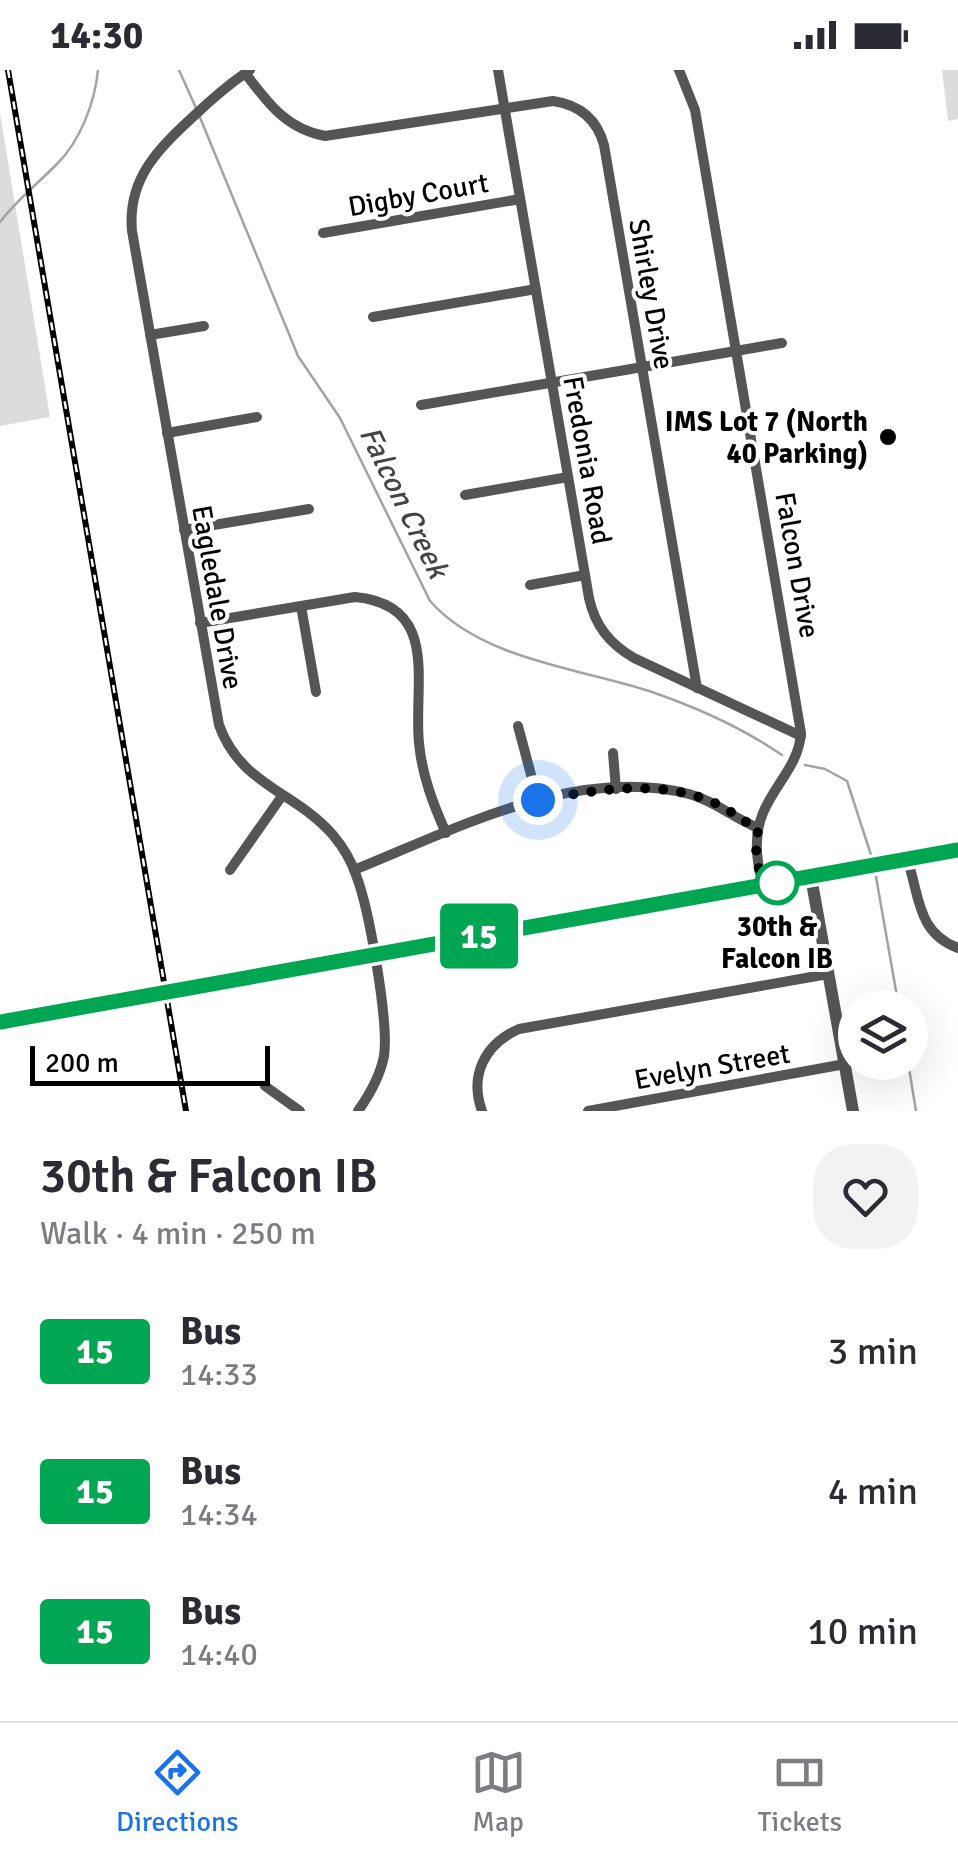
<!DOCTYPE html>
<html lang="en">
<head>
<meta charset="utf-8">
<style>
	:root { --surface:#fff; --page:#f2f2f3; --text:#2b2b33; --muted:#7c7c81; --line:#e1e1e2; --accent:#1a73e8 }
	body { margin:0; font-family:Signika,sans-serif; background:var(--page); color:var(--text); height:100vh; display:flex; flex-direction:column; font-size:38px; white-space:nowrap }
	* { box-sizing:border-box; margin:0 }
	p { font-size:32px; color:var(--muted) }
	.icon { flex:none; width:55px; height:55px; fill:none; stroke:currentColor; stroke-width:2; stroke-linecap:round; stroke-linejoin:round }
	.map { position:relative; height:1041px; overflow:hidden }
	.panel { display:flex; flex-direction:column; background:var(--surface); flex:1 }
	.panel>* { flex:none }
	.badge { padding:0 20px; border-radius:8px; font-size:35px; line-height:65px }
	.buttons { position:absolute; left:838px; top:920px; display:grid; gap:20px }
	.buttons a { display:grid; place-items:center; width:90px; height:90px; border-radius:50%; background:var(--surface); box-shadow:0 10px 40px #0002; font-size:50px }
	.scale { position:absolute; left:30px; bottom:25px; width:240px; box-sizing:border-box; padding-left:10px; border:5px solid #000; border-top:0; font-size:28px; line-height:35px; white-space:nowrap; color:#000; -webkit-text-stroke:8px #fff; paint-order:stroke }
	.you { position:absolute; width:50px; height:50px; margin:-25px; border:8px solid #fff; border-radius:50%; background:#1a73e8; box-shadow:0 0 0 15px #1a73e833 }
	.map>.badge { position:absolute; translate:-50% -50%; box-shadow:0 0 0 5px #fff }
	.round { display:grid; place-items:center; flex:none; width:105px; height:105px; border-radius:40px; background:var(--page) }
	.head { display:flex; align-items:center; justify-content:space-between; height:170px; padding:0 40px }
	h1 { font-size:48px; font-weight:600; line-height:75px }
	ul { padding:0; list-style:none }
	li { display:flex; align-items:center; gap:30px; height:140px; padding:0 40px }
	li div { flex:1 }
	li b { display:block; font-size:38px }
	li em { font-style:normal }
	li .badge { min-width:110px; font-weight:700; text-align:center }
	.status { display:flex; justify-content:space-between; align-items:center; height:70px; padding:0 50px; background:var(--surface); direction:ltr }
	.status svg { height:28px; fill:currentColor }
	.tab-bar { display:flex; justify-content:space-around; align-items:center; height:140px; border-top:2px solid var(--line); background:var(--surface); font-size:28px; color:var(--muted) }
	.tab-bar a { display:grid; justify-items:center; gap:5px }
	.tab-bar .selected { color:var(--accent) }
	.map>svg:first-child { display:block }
	.green { fill:#dcdcdc }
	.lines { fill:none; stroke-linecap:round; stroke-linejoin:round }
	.stream { stroke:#a3a3a3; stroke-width:2.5 }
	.minor { stroke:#555; stroke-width:10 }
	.tertiary { stroke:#555; stroke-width:12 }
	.secondary { stroke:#222; stroke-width:14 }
	.rail-casing { stroke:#000; stroke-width:6 }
	.rail { stroke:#fff; stroke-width:2.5; stroke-dasharray:8; stroke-linecap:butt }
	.line-casing { stroke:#fff; stroke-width:22 }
	.line { stroke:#00a651; stroke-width:15 }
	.walk { stroke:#000; stroke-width:10; stroke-dasharray:0 18 }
	.poi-dot { fill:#000; stroke:#fff; stroke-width:4 }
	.stop-dot { fill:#fff; stroke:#00a651; stroke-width:5 }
	.labels { text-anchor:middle; stroke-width:8; stroke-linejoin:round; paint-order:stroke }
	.street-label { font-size:28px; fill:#000; stroke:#fff }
	.poi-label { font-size:28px; font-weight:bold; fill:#000; stroke:#fff; text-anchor:end }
	.stop-label { font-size:28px; font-weight:bold; fill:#000; stroke:#fff }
	.water-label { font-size:30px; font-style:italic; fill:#444; stroke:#fff }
</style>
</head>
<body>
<div class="status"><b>14:30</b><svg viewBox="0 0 49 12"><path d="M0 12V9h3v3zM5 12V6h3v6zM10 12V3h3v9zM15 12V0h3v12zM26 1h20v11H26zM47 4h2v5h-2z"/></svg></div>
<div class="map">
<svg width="958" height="1041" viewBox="0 0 958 1041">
	<rect width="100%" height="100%" fill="#fff"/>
	<g class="green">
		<polygon points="942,0 958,0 958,49 948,51"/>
		<polygon points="0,43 50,347 0,356"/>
	</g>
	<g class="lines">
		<g class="stream">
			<polyline points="179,0 196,38"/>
			<path d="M199,45L298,286L340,348L430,531C481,589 578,598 649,621C696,637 741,657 782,685"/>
			<path d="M0,152C17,130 36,115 56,95C80,72 95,32 98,0"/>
			<polyline points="805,695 825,699 847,711 872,788"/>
			<polyline points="875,801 899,938"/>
			<polyline points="908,992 916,1041"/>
		</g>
		<g class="minor">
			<path d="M250,0C230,13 213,28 196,44C159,78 127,108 132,161L219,655C241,716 295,721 333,765C343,777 351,790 356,805C369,838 389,952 384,986C380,1007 370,1024 358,1041"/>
			<path d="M498,0L589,528C595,556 610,574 634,588L801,666"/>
			<path d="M679,0L695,40L801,663C799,695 774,715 763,743C753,767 757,790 762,815"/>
			<path d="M245,3C268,33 286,59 325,66L553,31C580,35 597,49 604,75L697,618"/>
			<polyline points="323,163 520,129"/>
			<polyline points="373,247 536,219"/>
			<polyline points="150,265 204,256"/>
			<polyline points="421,335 782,273"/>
			<polyline points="167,363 257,347"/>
			<polyline points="465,425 568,407"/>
			<polyline points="184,460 309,439"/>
			<polyline points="530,515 585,505"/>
			<polyline points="301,536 316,622"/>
			<path d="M200,553L355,527C441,535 413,614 419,673C422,705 433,734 446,763"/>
			<polyline points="518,656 538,731"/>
			<polyline points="613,683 616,719"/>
			<path d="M907,789C920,825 916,862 958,878"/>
			<polyline points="230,800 282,726"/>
			<path d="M354,800C456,759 575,695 689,724C715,731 733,748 758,758"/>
			<polyline points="265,1016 300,1041"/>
			<path d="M482,1041C469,1005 485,974 519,959L828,904"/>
			<polyline points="588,1041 845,994"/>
		</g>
		<polyline class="tertiary" points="811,807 853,1041"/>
		<polyline class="secondary" points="0,952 958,780"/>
		<defs>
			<polyline id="rail" points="8,0 186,1041"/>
		</defs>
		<use href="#rail" class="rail-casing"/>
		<use href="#rail" class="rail"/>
	</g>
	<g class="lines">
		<defs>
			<polyline id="line" points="0,952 958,780"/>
		</defs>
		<use href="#line" class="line-casing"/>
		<use href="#line" class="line"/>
		<path class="walk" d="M538,730C597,720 661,708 717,734C732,741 743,752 758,758L756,783L762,815L777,813"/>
	</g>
	<circle class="poi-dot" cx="888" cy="367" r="10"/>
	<circle class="stop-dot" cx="777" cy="813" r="20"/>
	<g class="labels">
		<g class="street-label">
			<text transform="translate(418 124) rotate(-10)" y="10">Digby Court</text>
			<text transform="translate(652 224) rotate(80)" y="10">Shirley Drive</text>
			<text transform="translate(588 390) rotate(80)" y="10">Fredonia Road</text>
			<text transform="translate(798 495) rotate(80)" y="10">Falcon Drive</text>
			<text transform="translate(218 527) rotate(80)" y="10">Eagledale Drive</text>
			<text transform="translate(712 996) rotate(-10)" y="10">Evelyn Street</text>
		</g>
		<g class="poi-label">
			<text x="868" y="361">IMS Lot 7 (North<tspan x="868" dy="32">40 Parking)</tspan></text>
		</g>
		<g class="stop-label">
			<text x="777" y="866">30th &amp;<tspan x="777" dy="32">Falcon IB</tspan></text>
		</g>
		<g class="water-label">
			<text transform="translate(404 432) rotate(64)" y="10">Falcon Creek</text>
		</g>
	</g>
</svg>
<div class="buttons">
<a><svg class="icon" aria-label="layers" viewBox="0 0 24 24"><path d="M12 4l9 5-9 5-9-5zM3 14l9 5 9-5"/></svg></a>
</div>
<div class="scale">200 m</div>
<div class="you" style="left:538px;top:730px"></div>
<b class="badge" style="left:479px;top:866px;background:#00a651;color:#fff">15</b>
</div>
<section class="panel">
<div class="head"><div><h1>30th &amp; Falcon IB</h1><p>Walk · 4 min · 250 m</p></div><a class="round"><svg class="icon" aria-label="heart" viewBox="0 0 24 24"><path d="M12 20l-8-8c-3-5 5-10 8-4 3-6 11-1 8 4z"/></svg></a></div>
<ul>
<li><span class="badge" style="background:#00a651;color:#fff">15</span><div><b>Bus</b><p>14:33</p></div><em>3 min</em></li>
<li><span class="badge" style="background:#00a651;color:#fff">15</span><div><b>Bus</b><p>14:34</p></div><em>4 min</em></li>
<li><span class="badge" style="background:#00a651;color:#fff">15</span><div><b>Bus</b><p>14:40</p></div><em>10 min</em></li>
</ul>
</section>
<nav class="tab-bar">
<a class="selected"><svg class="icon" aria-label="directions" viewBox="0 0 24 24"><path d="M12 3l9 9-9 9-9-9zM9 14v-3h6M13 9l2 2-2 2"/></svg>Directions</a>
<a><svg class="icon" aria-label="map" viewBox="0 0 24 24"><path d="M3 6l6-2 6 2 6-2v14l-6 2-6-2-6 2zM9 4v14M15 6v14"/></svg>Map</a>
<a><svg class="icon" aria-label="tickets" viewBox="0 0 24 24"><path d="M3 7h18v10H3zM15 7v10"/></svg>Tickets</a>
</nav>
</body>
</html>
